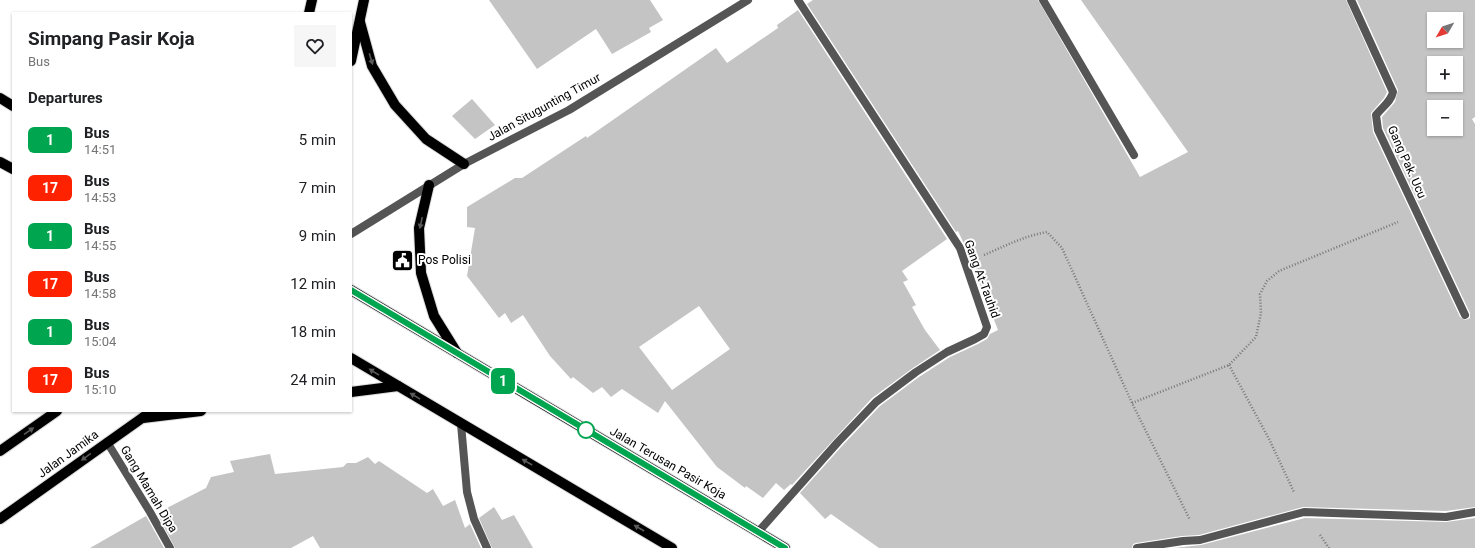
<!DOCTYPE html>
<html lang="en">
<head>
<meta charset="utf-8">
<style>
	:root { --surface:#fff; --page:#f6f6f6; --text:#202124; --muted:#757577 }
	body { margin:0; font-family:Roboto,sans-serif; background:var(--page); color:var(--text); height:100vh; display:flex; flex-direction:column; font-size:15px; white-space:nowrap }
	* { box-sizing:border-box; margin:0 }
	p { font-size:13px; color:var(--muted) }
	.icon { flex:none; width:22px; height:22px; fill:none; stroke:currentColor; stroke-width:2; stroke-linecap:round; stroke-linejoin:round }
	.map { position:relative; flex:1; overflow:hidden }
	.sheet { position:absolute; left:12px; top:12px; width:340px; height:400px; display:flex; flex-direction:column; background:var(--surface); border-radius:0px; box-shadow:0 1px 3px #0004 }
	.sheet>* { flex:none }
	.badge { padding:0 8px; border-radius:6px; font-size:14px; line-height:26px }
	.needle { width:26px; rotate:231deg }
	.tools { position:absolute; left:1427px; top:12px; display:grid; gap:8px }
	.tools a { display:grid; place-items:center; width:36px; height:36px; border-radius:0px; background:var(--surface); box-shadow:0 1px 3px #0004; font-size:20px }
	.map>.badge { position:absolute; translate:-50% -50%; box-shadow:0 0 0 2px #fff }
	h2 { padding:0 16px; font-size:15px; line-height:36px }
	.round { display:grid; place-items:center; flex:none; width:42px; height:42px; border-radius:0px; background:var(--page) }
	.headline { display:flex; align-items:center; justify-content:space-between; height:68px; padding:0 16px }
	h1 { font-size:19px; font-weight:700; line-height:30px }
	ul { padding:0; list-style:none }
	li { display:flex; align-items:center; gap:12px; height:48px; padding:0 16px }
	li div { flex:1 }
	li b { display:block; font-size:15px }
	li em { font-style:normal }
	li .badge { min-width:44px; font-weight:700; text-align:center }
	.map>svg:first-child { display:block }
	.building { fill:#c4c4c4; fill-rule:evenodd }
	.lines { fill:none; stroke-linecap:round; stroke-linejoin:round }
	.primary-casing { stroke:#dbdbdb; stroke-width:12 }
	.path { stroke:#777; stroke-width:2.5; stroke-dasharray:1 2; stroke-linecap:butt }
	.minor { stroke:#555; stroke-width:8 }
	.tertiary { stroke:#555; stroke-width:8 }
	.primary { stroke:#000; stroke-width:10 }
	.oneway { fill:#595959 }
	.line-casing { stroke:#fff; stroke-width:9 }
	.line { stroke:#00a64f; stroke-width:6 }
	.stop-dot { fill:#fff; stroke:#00a64f; stroke-width:2 }
	.labels { text-anchor:middle; stroke-width:4; stroke-linejoin:round; paint-order:stroke }
	.street-label { font-size:12px; fill:#000; stroke:#fff }
	.poi-label { font-size:12px; fill:#000; stroke:#fff; text-anchor:start }
</style>
</head>
<body>
<div class="map">
<svg width="1475" height="548" viewBox="0 0 1475 548">
	<rect width="100%" height="100%" fill="#fff"/>
	<g class="building">
		<polygon points="489,0 650,0 663,20 649,28 651,32 612,54 596,29 537,69"/>
		<path d="M813,0H1038L1140,177L1188,152L1081,0H1346L1387,92L1384,98L1371,113L1373,132L1460,317L1465,320L1470,318V313L1383,128L1382,117L1395,102L1398,90L1357,0H1475V117L1472,119L1475,124V507L1446,511L1303,507L1199,535L1182,536L1136,543L1133,544L1132,548H879L831,514L825,519L800,493L842,446L880,406L919,377L950,357L978,344L987,339L990,334L998,330L965,246L958,231L956,232L807,4ZM1434,19H1456V41H1434ZM1434,63H1456V85H1434ZM1434,107H1456V129H1434Z"/>
		<path d="M798,10L947,239L902,271L908,280L903,282L916,305L912,307L925,330L940,350L913,368L872,398L792,485L791,484L784,490L776,483L763,498L746,486L745,488L717,467L665,401L658,413L622,389L611,397L602,387L593,393L573,377L571,379L550,356L523,315L511,323L505,313L499,318L467,276L475,228L467,227V207L515,178H522L586,136L587,138L716,48L727,63L778,28L777,25ZM699,306L730,349L672,390L639,347Z"/>
		<polygon points="472,99 495,125 475,139 452,116"/>
		<polygon points="270,454 275,474 343,467 347,463 356,463 368,457 375,464 379,461 427,493 433,489 443,506 455,500 465,528 470,524 481,548 320,548 313,536 291,548 175,548 157,513 206,488 211,477 234,472 230,461"/>
		<polygon points="494,507 502,520 514,515 533,548 492,548 479,518"/>
		<polygon points="146,516 164,548 90,548"/>
		<polygon points="1305,518 1446,522 1475,518 1475,548 1174,548 1201,545"/>
	</g>
	<g class="lines">
		<defs>
			<g id="primary">
				<polyline points="309,13 312,0"/>
				<polyline points="360,22 372,66 395,105 426,139 464,164"/>
				<polyline points="351,61 364,0"/>
				<polyline points="0,98 13,106"/>
				<polyline points="0,162 13,169"/>
				<polyline points="429,185 419,228 421,273 434,316 457,353"/>
				<polyline points="351,290 785,548"/>
				<polyline points="351,358 672,548"/>
				<polyline points="351,392 398,386"/>
				<polyline points="143,418 201,411"/>
				<polyline points="0,451 57,411"/>
				<polyline points="0,519 152,411"/>
			</g>
		</defs>
		<use href="#primary" class="primary-casing"/>
		<g class="path">
			<path d="M984,255C1005,246 1024,236 1047,232L1062,248L1132,403L1190,520"/>
			<polyline points="1229,365 1269,439 1294,492"/>
			<polyline points="1132,403 1229,365 1256,337 1261,313 1260,294 1267,281 1279,271 1398,222"/>
			<polyline points="1320,535 1329,548"/>
		</g>
		<g class="minor">
			<polyline points="1043,0 1134,155"/>
			<path d="M1351,0L1393,92C1391,102 1382,107 1376,115L1378,130L1465,315"/>
			<polyline points="461,424 467,492 474,519 487,548"/>
			<polyline points="107,442 150,512 170,548"/>
			<polyline points="759,531 838,442 876,402 916,372 947,352 975,339 984,334 987,327 960,248 798,0"/>
			<polyline points="1137,548 1183,541 1200,540 1304,512 1446,517 1475,512"/>
		</g>
		<polyline class="tertiary" points="351,234 464,164 569,110 748,0"/>
		<use href="#primary" class="primary"/>
	</g>
	<defs><path id="oneway-solid" d="M-6-.8H1V-3.2L6.5 0L1 3.2V.8H-6Z"/></defs>
	<g class="oneway">
		<use href="#oneway-solid" transform="translate(371 59) rotate(73)"/>
		<use href="#oneway-solid" transform="translate(421 223) rotate(102)"/>
		<use href="#oneway-solid" transform="translate(374 372) rotate(-148)"/>
		<use href="#oneway-solid" transform="translate(415 396) rotate(-149)"/>
		<use href="#oneway-solid" transform="translate(29 431) rotate(-35)"/>
		<use href="#oneway-solid" transform="translate(86 457) rotate(144)"/>
		<use href="#oneway-solid" transform="translate(527 462) rotate(-150)"/>
		<use href="#oneway-solid" transform="translate(639 528) rotate(-150)"/>
	</g>
	<g class="lines">
		<defs>
			<polyline id="line" points="351,290 785,548"/>
		</defs>
		<use href="#line" class="line-casing"/>
		<use href="#line" class="line"/>
	</g>
	<defs>
		<symbol id="civic-square" viewBox="-11 -11 22 22"><rect x="-9" y="-9" width="18" height="18" rx="4" fill="#000" stroke="#fff"/><path d="M-.6-6.5H3V-4.5H.6V-3L4-1V1h2V6H-6V1h2V-1L-.6-3ZM-1.2 2.5V6h2.4V2.5Z" fill="#fff"/></symbol>
	</defs>
	<g fill-rule="evenodd">
		<use href="#civic-square" x="390" y="248" width="25" height="25"/>
	</g>
	<circle class="stop-dot" cx="586" cy="430" r="8"/>
	<g class="labels">
		<g class="street-label">
			<text transform="translate(544 107) rotate(-29)" y="4">Jalan Situgunting Timur</text>
			<text transform="translate(1407 162) rotate(66)" y="4">Gang Pak. Ucu</text>
			<text transform="translate(982 279) rotate(70)" y="4">Gang At-Tauhid</text>
			<text transform="translate(68 454) rotate(-36)" y="4">Jalan Jamika</text>
			<text transform="translate(668 463) rotate(30)" y="4">Jalan Terusan Pasir Koja</text>
			<text transform="translate(149 489) rotate(59)" y="4">Gang Mamah Dipa</text>
		</g>
		<g class="poi-label">
			<text x="418" y="264">Pos Polisi</text>
		</g>
	</g>
</svg>
<div class="tools">
<a><svg class="needle" viewBox="-14 -14 28 28"><path d="M0-13l5 13h-10z" fill="#e53935"/><path d="M0 13l5-13h-10z" fill="#757577"/></svg></a>
<a>+</a>
<a>−</a>
</div>
<b class="badge" style="left:503px;top:381px;background:#00a64f;color:#fff">1</b>
<section class="sheet">
<div class="headline"><div><h1>Simpang Pasir Koja</h1><p>Bus</p></div><a class="round"><svg class="icon" aria-label="heart" viewBox="0 0 24 24"><path d="M12 20l-8-8c-3-5 5-10 8-4 3-6 11-1 8 4z"/></svg></a></div>
<h2>Departures</h2>
<ul>
<li><span class="badge" style="background:#00a64f;color:#fff">1</span><div><b>Bus</b><p>14:51</p></div><em>5 min</em></li>
<li><span class="badge" style="background:#f20;color:#fff">17</span><div><b>Bus</b><p>14:53</p></div><em>7 min</em></li>
<li><span class="badge" style="background:#00a64f;color:#fff">1</span><div><b>Bus</b><p>14:55</p></div><em>9 min</em></li>
<li><span class="badge" style="background:#f20;color:#fff">17</span><div><b>Bus</b><p>14:58</p></div><em>12 min</em></li>
<li><span class="badge" style="background:#00a64f;color:#fff">1</span><div><b>Bus</b><p>15:04</p></div><em>18 min</em></li>
<li><span class="badge" style="background:#f20;color:#fff">17</span><div><b>Bus</b><p>15:10</p></div><em>24 min</em></li>
</ul>
</section>
</div>
</body>
</html>
